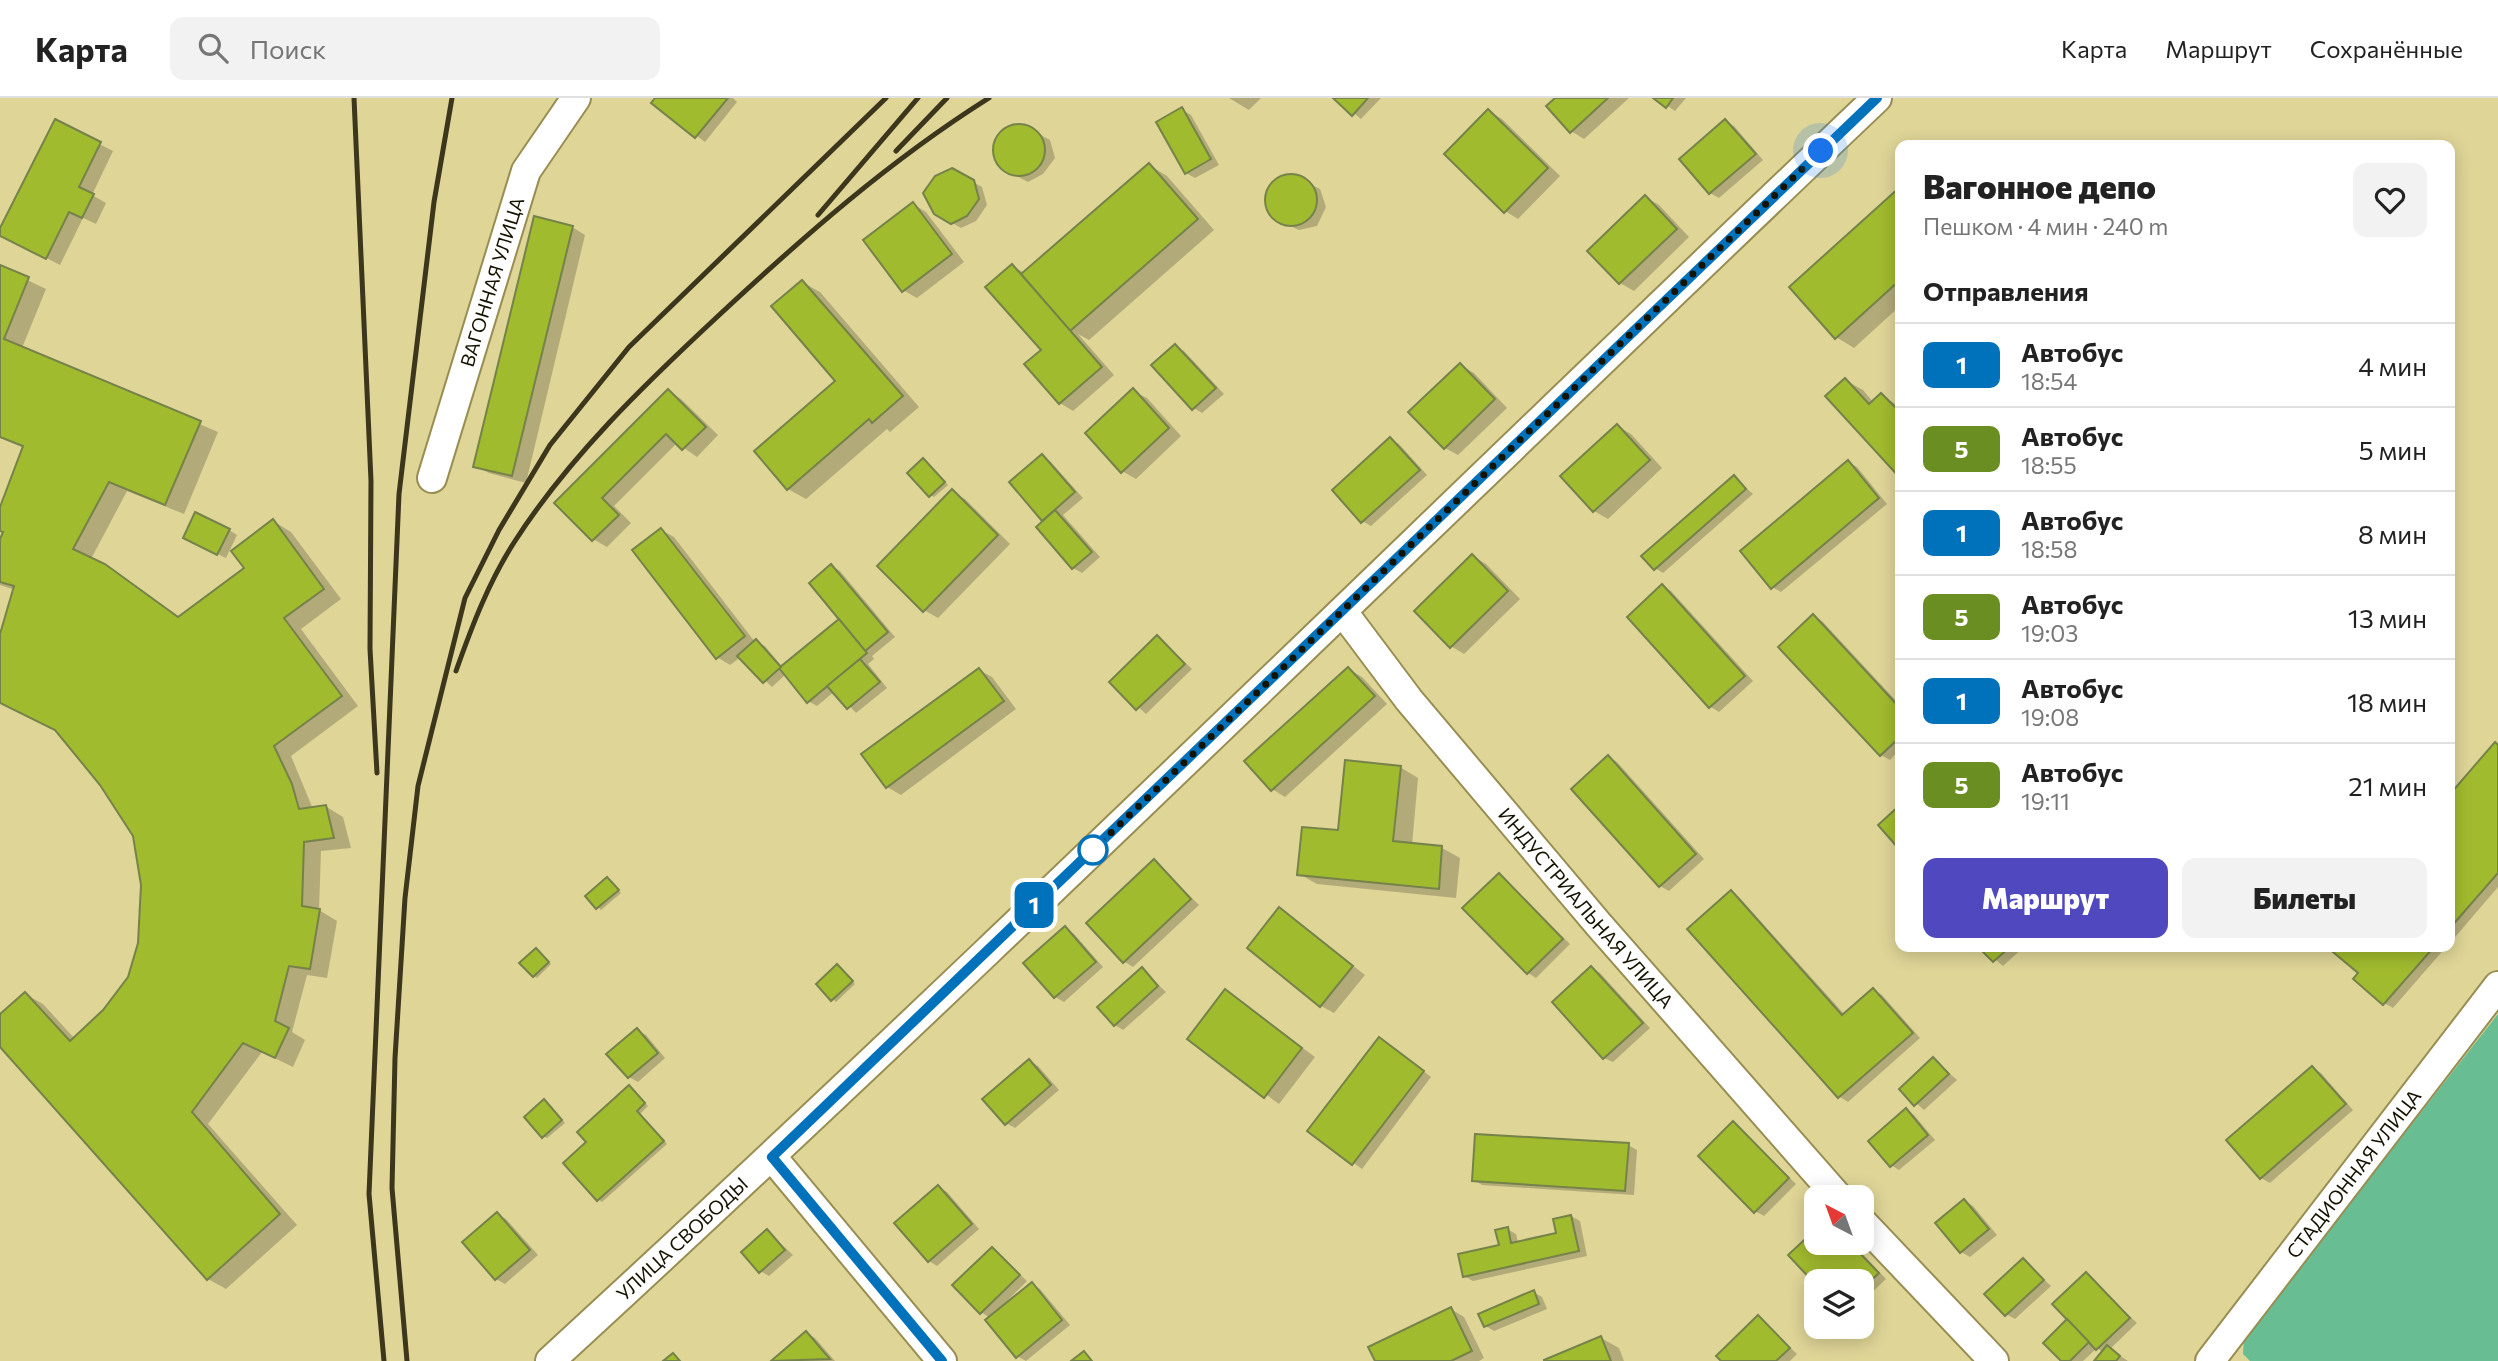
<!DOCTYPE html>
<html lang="ru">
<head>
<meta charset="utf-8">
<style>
	:root { --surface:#fff; --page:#f2f2f2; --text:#222; --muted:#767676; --line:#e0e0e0; --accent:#4f48bf }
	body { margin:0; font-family:Commissioner,sans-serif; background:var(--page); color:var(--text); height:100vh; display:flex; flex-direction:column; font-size:26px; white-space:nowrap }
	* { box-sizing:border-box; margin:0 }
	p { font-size:23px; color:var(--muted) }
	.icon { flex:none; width:38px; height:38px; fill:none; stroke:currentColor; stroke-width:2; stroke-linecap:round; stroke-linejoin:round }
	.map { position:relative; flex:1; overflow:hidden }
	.sheet { position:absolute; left:1895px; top:42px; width:560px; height:812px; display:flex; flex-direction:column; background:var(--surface); border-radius:14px; box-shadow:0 4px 18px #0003 }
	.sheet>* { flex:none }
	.badge { padding:0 14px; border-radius:10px; font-size:24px; line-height:46px }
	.needle { width:46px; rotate:319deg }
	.fabs { position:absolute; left:1804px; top:1087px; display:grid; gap:14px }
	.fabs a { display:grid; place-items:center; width:70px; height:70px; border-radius:14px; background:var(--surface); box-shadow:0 4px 18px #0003; font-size:35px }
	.you { position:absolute; width:35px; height:35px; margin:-18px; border:5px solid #fff; border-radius:50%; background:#1a73e8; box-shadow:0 0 0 10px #1a73e833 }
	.map>.badge { position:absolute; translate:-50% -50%; box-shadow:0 0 0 4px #fff }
	h2 { padding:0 28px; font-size:26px; line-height:63px }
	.round { display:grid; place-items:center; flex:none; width:74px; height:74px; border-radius:14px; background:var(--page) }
	.summary { display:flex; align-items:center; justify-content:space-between; height:119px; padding:0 28px }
	h1 { font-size:33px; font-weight:800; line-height:52px }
	.action { display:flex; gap:14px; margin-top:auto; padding:14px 28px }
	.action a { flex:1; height:80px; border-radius:14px; background:var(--accent); color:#fff; font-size:28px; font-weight:800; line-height:80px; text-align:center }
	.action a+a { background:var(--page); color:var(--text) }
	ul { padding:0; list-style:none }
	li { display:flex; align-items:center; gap:21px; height:84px; padding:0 28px; border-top:2px solid var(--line) }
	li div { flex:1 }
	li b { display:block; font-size:26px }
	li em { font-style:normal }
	li .badge { min-width:77px; font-weight:700; text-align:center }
	header { display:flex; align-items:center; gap:42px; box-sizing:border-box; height:98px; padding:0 35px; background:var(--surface); border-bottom:2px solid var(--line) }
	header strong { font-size:33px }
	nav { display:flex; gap:38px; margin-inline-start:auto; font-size:24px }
	.search { width:490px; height:63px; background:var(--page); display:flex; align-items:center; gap:18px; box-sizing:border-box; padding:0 24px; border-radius:14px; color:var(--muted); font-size:26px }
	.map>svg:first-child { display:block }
	.green { fill:#68be92 }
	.shadow { fill:#0003 }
	.building { fill:#a1bb2e; stroke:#75824a; stroke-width:2 }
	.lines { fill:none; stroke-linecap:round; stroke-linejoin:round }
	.minor-casing { stroke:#988e53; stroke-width:32 }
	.minor { stroke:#fff; stroke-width:28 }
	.rail { stroke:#3b361c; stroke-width:5 }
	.line-casing { stroke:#fff; stroke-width:16 }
	.line { stroke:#0072bc; stroke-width:10 }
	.walk { stroke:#161200; stroke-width:7; stroke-dasharray:0 12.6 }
	.stop-dot { fill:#fff; stroke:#0072bc; stroke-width:3.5 }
	.labels { text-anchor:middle; stroke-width:5; stroke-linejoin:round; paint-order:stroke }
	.street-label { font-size:19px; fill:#161200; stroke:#faf5d6 }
</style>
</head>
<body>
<header>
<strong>Карта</strong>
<div class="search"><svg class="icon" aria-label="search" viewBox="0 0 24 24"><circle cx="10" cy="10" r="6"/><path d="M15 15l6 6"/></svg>Поиск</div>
<nav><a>Карта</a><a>Маршрут</a><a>Сохранённые</a></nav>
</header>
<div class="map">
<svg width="2498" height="1263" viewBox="0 0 2498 1263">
	<rect width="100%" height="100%" fill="#dfd597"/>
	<polygon class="green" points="2498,916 2498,1263 2250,1263 2243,1256 2244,1240"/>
	<g class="shadow">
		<polygon points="657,0 733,0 737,4 705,44 653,5"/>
		<polygon points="1229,0 1261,0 1249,12"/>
		<polygon points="1335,0 1381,0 1361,21"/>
		<polygon points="1557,0 1629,0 1584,41 1571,33"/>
		<polygon points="1656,0 1686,0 1675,13"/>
		<polygon points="1182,12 1191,17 1219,67 1195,80 1186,75"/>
		<polygon points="1488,13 1502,21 1560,78 1518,121 1505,113"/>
		<polygon points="1725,23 1734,28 1763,62 1719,100 1710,95 1681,61"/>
		<polygon points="56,24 113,53 92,97 106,105 96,126 83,120 60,167 0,136"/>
		<polygon points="1019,25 1050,42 1055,60 1043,76 1028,84 1001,70 993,48 1002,35"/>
		<polygon points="1149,67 1167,78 1214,132 1089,242 1078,236 1114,277 1073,313 1060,305 1012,168 1025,175"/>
		<polygon points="952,72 982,89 987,107 976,123 961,130 935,115"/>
		<polygon points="1293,77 1320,91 1326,109 1317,128 1299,132 1271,119 1266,100 1273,83"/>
		<polygon points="1900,91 1900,208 1854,250 1836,239 1791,189"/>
		<polygon points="1645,99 1659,107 1689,139 1634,193 1620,185 1590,153"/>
		<polygon points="913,106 926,114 964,164 917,200 903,192"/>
		<polygon points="572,129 585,137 526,385 489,375 475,368"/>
		<polygon points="0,169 46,191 22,250 218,334 184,416 127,393 91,461 123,479 180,520 246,470 273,423 291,434 341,501 301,531 358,608 291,658 313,711 325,708 343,719 351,750 321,753 319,812 337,823 327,880 307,877 292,934 305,942 293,969 262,954 208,1026 297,1127 226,1191 208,1181 0,947 0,918 25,896 43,906 75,941 104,914 129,879 139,846 143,787 135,738 102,686 59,634 0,605 0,542 15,492 0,487 0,446 4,435 0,433 0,414 24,350 0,340"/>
		<polygon points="802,184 820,194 919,309 890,334 887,331 806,401 788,391 838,283"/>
		<polygon points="1175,248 1184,253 1224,296 1202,315 1194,310"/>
		<polygon points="1460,267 1474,275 1507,310 1458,357 1445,350"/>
		<polygon points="1845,282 1863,292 1873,304 1881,297 1900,309 1900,377 1828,298"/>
		<polygon points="668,293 681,301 718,337 697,359 677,345 614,408 631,425 607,449 593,441 557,405"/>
		<polygon points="1133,293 1147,300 1181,338 1136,381 1122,373"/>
		<polygon points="1617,328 1631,336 1662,370 1608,421 1594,413 1563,378"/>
		<polygon points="1390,341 1399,346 1427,377 1371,428 1362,423"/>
		<polygon points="1042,358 1050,363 1083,400 1063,417 1100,459 1082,475 1073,470 1045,423 1011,385"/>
		<polygon points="923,362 948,387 934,399 930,397"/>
		<polygon points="1848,364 1857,369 1887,406 1781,494 1772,489"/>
		<polygon points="1734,379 1753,396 1663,475 1655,470"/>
		<polygon points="952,394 965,401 1010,446 938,520 924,512"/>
		<polygon points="229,432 237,437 226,460 194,445"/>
		<polygon points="661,432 674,439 755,544 765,548 783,570 842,522 831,468 840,473 895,539 872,558 874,561 868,566 887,590 856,615 835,593 817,608 808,603 786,576 772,589 741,559 730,567 717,559"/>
		<polygon points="1473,458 1486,466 1520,501 1464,556 1451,548"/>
		<polygon points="1663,488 1671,493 1753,583 1719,614 1711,609 1629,519"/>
		<polygon points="1813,518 1822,523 1900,607 1900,651 1890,662 1881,657"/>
		<polygon points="1158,539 1192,571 1146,616 1111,584"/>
		<polygon points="1348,571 1362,579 1387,606 1285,699 1272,691"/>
		<polygon points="979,572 992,579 1016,611 901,697 887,689"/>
		<polygon points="2498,648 2498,789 2450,845 2450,699"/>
		<polygon points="1609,659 1617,664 1704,761 1669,793 1660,788"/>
		<polygon points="1400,669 1418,680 1412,747 1442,750 1460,760 1456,800 1317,786 1299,776"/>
		<polygon points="1154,763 1199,807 1133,869 1125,864 1088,825"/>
		<polygon points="1499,777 1570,846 1536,880 1528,875"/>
		<polygon points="607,781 621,795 601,812 588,798"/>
		<polygon points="1731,794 1739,799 1845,917 1873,892 1882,897 1920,940 1848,1004 1840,999 1690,831"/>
		<polygon points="1280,811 1365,877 1334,915 1321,908"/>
		<polygon points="1065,831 1074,836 1103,869 1064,904 1055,899"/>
		<polygon points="1981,849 2024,849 2003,868"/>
		<polygon points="2330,849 2446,849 2393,910 2384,905 2360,875"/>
		<polygon points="539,854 551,866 537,880 534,878"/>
		<polygon points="1592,870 1600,875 1650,930 1613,964 1604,960"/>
		<polygon points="841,871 855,886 836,904 818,887"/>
		<polygon points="1142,871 1166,894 1123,932 1115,927"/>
		<polygon points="1225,893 1315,959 1279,1006 1189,940"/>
		<polygon points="637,932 646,937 665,960 638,984 629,979"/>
		<polygon points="1388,946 1431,979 1362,1071 1310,1033"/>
		<polygon points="1934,961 1957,982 1924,1012 1901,991"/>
		<polygon points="1029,963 1038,968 1059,992 1015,1030 1006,1025"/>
		<polygon points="2312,970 2321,975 2353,1012 2270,1085 2261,1080"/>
		<polygon points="630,990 648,1008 640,1016 667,1046 602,1104 598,1101 589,1044"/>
		<polygon points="548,1006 565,1025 547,1040 543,1038"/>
		<polygon points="1906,1012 1914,1017 1935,1042 1899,1072 1891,1067"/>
		<polygon points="1733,1026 1796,1086 1764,1118 1755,1113"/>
		<polygon points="1628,1047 1637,1052 1634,1097 1482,1087 1474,1082"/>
		<polygon points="938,1089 947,1094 979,1131 937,1168 929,1163"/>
		<polygon points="1965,1103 1973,1108 1997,1137 1970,1159 1961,1154 1938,1125"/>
		<polygon points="497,1116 506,1121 538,1157 505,1186 496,1181 465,1144"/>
		<polygon points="1571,1118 1580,1123 1587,1158 1473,1183 1464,1178 1501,1148 1507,1131 1516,1136 1518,1145 1558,1136"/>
		<polygon points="767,1133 793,1157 769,1178 760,1173"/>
		<polygon points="1816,1133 1816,1144 1851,1144 1886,1181 1862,1204 1862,1183 1816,1184 1791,1157"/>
		<polygon points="993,1151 1027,1183 1008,1202 1010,1204 1032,1186 1040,1191 1070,1227 1026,1263 1017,1258 990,1220 981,1214"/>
		<polygon points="2023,1162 2051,1188 2015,1221 2006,1216"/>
		<polygon points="2086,1176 2137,1225 2110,1251 2128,1263 2096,1263 2103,1254 2097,1250 2083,1263 2063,1263 2069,1221"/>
		<polygon points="1533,1194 1542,1199 1547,1211 1494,1233 1486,1228"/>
		<polygon points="1451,1211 1464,1219 1484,1260 1479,1263 1377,1263"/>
		<polygon points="1758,1219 1797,1256 1790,1263 1723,1263"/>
		<polygon points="806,1235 815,1240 835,1263 774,1263"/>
		<polygon points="1601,1240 1619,1250 1624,1263 1546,1263"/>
	</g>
	<g class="building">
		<polygon points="655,0 728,0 695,40 651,5"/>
		<polygon points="1333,0 1368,0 1352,18"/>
		<polygon points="1555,0 1608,0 1570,35 1546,8"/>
		<polygon points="1653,0 1673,0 1666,10"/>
		<polygon points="1182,9 1211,61 1185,76 1156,24"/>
		<polygon points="1488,11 1548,70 1504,115 1444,56"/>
		<polygon points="55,21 101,44 79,89 94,96 82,120 69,114 46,161 0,138 0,130"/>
		<polygon points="1725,21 1756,56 1709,96 1679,61"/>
		<circle cx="1019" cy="52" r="26"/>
		<polygon points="1149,65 1198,121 1070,233 1021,176"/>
		<polygon points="952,70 974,82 979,101 967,118 951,126 934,116 923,95 935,78"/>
		<circle cx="1291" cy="102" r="26"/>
		<polygon points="1900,89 1900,182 1835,241 1789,189"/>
		<polygon points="1645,97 1677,131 1619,186 1587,153"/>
		<polygon points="913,104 952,156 902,194 863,142"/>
		<polygon points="534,118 573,128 512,378 473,369"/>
		<polygon points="1012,166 1102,269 1059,306 1024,266 1041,252 985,189"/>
		<polygon points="0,167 29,179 4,241 201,323 165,407 109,384 73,451 105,466 178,519 244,470 231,453 273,421 324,491 284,520 342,598 274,648 292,686 299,711 326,707 334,740 304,744 302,808 320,811 310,871 289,868 275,923 289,930 275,960 243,945 192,1014 280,1116 207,1182 0,949 0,916 25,894 70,943 103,912 128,879 138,845 141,787 133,738 100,687 55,632 0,605 0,536 14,488 0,484 0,441 3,434 0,433 0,409 23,348 0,339"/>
		<polygon points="802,182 903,298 872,325 869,321 787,392 754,353 835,283 771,208"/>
		<polygon points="1175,246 1216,290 1192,312 1151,267"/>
		<polygon points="1460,265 1495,301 1444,351 1408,314"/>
		<polygon points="1845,280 1869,306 1881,295 1900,314 1900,380 1825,298"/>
		<polygon points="1133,290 1169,330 1121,375 1085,335"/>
		<polygon points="668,291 706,329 682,352 666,336 602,400 619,417 592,443 554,405"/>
		<polygon points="1617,326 1650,362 1593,414 1560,378"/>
		<polygon points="1390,339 1420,372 1361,425 1332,392"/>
		<polygon points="1042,356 1075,394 1042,423 1009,384"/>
		<polygon points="923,360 945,384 929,399 907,375"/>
		<polygon points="1848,362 1879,400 1771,491 1740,453"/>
		<polygon points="1734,377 1746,391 1654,472 1641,458"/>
		<polygon points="952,391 998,437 923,514 877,468"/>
		<polygon points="1055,412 1092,454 1072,471 1036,429"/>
		<polygon points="195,414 230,431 217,457 183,440"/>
		<polygon points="661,430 745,538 716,561 632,452"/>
		<polygon points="1472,456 1508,493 1450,550 1414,513"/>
		<polygon points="831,466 888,534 865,553 809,485"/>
		<polygon points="1662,486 1745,578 1709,610 1627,519"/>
		<polygon points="1813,516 1900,610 1900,639 1880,658 1778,549"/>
		<polygon points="839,521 867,555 807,605 779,570"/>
		<polygon points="1157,537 1185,566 1136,612 1109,584"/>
		<polygon points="756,541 781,569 763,585 737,558"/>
		<polygon points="860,561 880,584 847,611 827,588"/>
		<polygon points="1348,569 1375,598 1271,693 1244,663"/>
		<polygon points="979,570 1004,603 886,690 861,656"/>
		<polygon points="2495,644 2498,647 2498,775 2450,830 2450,696"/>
		<polygon points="1608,657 1696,756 1659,789 1571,691"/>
		<polygon points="1345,662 1401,668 1393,743 1442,748 1439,791 1297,777 1302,729 1338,732"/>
		<polygon points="1900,707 1900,750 1899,751 1878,727"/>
		<polygon points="1154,761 1191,801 1123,865 1086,825"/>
		<polygon points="1499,775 1563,841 1527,876 1462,810"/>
		<polygon points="607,779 619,792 596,811 585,798"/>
		<polygon points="1731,792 1842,917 1873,890 1913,935 1838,1000 1687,831"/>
		<polygon points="1279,809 1353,868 1320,909 1247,850"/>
		<polygon points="1065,828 1096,864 1054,900 1023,865"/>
		<polygon points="1978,849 2010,849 1993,864"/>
		<polygon points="2327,849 2434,849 2383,907 2353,881 2358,875"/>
		<polygon points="536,850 549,864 533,879 519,865"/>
		<polygon points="837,866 853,883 831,903 816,886"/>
		<polygon points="1591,868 1643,925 1603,961 1552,904"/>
		<polygon points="1142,869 1158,888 1114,928 1097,909"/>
		<polygon points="1225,891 1302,950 1264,1000 1187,941"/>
		<polygon points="637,930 658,955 628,980 606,956"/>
		<polygon points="1379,939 1424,973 1352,1067 1307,1033"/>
		<polygon points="1933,959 1949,976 1914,1008 1899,991"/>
		<polygon points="1029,961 1051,987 1005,1027 982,1001"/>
		<polygon points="2312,968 2346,1006 2260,1081 2226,1042"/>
		<polygon points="629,987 645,1005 637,1013 664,1043 597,1103 563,1065 586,1044 577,1034"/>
		<polygon points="544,1001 562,1022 542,1040 524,1019"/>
		<polygon points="1906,1010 1928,1037 1890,1069 1868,1043"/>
		<polygon points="1733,1023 1789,1080 1754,1115 1698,1058"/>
		<polygon points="1475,1036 1629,1045 1625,1093 1472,1083"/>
		<polygon points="938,1087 972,1126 928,1164 894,1125"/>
		<polygon points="1964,1101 1989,1131 1960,1155 1935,1125"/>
		<polygon points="497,1114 530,1152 495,1182 462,1144"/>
		<polygon points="1571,1117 1579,1153 1463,1179 1458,1156 1499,1147 1495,1132 1508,1129 1511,1145 1556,1135 1553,1121"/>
		<polygon points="767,1131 785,1152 759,1175 741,1154"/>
		<polygon points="1816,1131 1816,1144 1849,1144 1879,1175 1862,1191 1862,1183 1816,1183 1816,1187 1788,1157"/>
		<polygon points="992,1149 1020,1177 980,1216 952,1187"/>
		<polygon points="2023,1160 2044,1182 2005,1218 1984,1196"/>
		<polygon points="2086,1174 2130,1220 2096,1252 2052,1206"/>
		<polygon points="1032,1184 1062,1222 1016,1260 985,1222"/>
		<polygon points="1534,1192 1539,1206 1484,1229 1478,1216"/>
		<polygon points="1451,1209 1472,1253 1451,1263 1375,1263 1368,1249"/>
		<polygon points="1758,1217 1790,1250 1776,1263 1721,1263 1716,1258"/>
		<polygon points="2067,1221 2089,1244 2070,1263 2061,1263 2043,1245"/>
		<polygon points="806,1233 830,1261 771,1263"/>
		<polygon points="1601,1238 1611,1263 1544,1263 1544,1262"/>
		<polygon points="2107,1247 2120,1258 2116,1263 2094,1263"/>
		<polygon points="1084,1253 1092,1263 1071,1263"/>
		<polygon points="673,1255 680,1263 663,1263"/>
	</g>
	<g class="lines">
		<defs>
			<g id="minor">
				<path id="s1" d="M432,380L526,73L576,0"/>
				<path id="s2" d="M1343,514L1409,602L1599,827L1838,1099"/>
				<polyline points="772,1059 942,1263"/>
				<polyline points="1862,1124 1994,1263"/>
				<path id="s3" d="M550,1263C1000,850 1434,421 1877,0"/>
				<path id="s4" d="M2210,1263L2498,888"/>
			</g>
		</defs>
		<use href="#minor" class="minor-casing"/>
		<use href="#minor" class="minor"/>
		<g class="rail">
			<polyline points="354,0 371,383 370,551 377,675"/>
			<polyline points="896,53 947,0"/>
			<polyline points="818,117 918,0"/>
			<path d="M456,573C472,528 489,483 515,443C569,359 644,287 717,219C803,139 889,63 989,0"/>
			<polyline points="384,1263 369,1096 399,396 434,104 452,0"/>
			<polyline points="407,1263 392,1090 395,960 405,800 418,688 465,500 499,432 550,347 629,249 886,0"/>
		</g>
	</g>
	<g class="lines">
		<defs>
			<polyline id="line" points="942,1263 772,1059 1877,0"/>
		</defs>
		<use href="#line" class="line-casing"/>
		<use href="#line" class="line"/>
		<polyline class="walk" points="1093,752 1821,53"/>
	</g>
	<circle class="stop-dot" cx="1093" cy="752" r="14"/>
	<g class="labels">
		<g class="street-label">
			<text dy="7" stroke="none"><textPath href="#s1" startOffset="205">ВАГОННАЯ УЛИЦА</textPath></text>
			<text dy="7" stroke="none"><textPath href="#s2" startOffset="383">ИНДУСТРИАЛЬНАЯ УЛИЦА</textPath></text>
			<text dy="7" stroke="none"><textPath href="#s4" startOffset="236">СТАДИОННАЯ УЛИЦА</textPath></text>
			<text dy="7" stroke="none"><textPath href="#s3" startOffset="180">УЛИЦА СВОБОДЫ</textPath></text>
		</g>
	</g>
</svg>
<div class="fabs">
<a><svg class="needle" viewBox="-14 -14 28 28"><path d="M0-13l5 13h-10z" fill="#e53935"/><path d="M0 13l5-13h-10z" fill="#767676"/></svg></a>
<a><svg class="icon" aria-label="layers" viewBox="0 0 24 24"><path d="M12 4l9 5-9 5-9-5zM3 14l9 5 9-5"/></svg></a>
</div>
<div class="you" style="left:1821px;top:53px"></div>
<b class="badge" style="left:1034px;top:807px;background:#0072bc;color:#fff">1</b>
<section class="sheet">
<div class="summary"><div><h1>Вагонное депо</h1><p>Пешком · 4 мин · 240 m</p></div><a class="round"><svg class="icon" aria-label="heart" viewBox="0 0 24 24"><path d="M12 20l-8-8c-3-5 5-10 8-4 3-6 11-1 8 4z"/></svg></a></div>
<h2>Отправления</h2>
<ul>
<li><span class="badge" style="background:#0072bc;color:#fff">1</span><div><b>Автобус</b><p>18:54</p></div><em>4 мин</em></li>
<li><span class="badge" style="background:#6b8e23;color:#fff">5</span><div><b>Автобус</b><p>18:55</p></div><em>5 мин</em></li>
<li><span class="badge" style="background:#0072bc;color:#fff">1</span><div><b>Автобус</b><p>18:58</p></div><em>8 мин</em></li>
<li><span class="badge" style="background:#6b8e23;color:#fff">5</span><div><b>Автобус</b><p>19:03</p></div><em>13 мин</em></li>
<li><span class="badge" style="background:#0072bc;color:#fff">1</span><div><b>Автобус</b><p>19:08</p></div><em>18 мин</em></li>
<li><span class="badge" style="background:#6b8e23;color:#fff">5</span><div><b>Автобус</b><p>19:11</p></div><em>21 мин</em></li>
</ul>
<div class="action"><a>Маршрут</a><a>Билеты</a></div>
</section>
</div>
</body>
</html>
